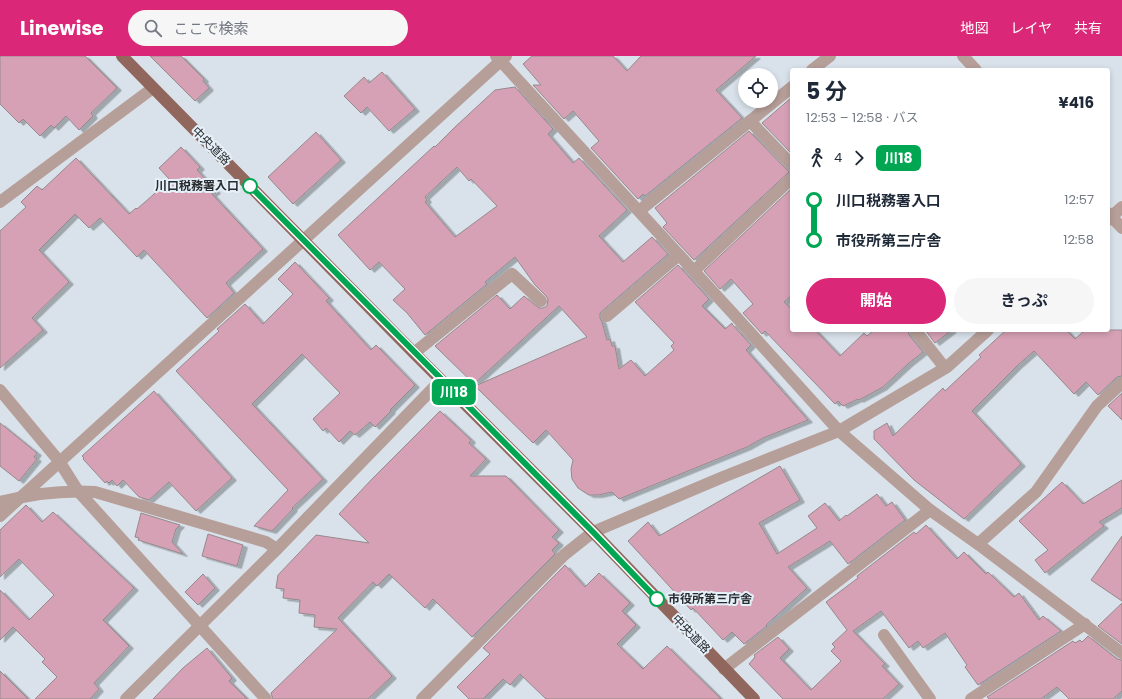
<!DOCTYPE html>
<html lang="ja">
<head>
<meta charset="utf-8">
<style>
	:root { --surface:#fff; --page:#f6f6f7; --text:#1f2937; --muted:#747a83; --accent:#db2777 }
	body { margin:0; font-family:Poppins,"Noto Sans JP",sans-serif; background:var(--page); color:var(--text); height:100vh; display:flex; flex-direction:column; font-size:15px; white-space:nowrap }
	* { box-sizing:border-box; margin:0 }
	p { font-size:13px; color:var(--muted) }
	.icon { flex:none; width:22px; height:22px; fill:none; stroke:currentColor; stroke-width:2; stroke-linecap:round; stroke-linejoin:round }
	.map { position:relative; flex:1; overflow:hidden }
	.panel { position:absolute; left:790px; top:12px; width:320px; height:264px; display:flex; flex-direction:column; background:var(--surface); border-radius:4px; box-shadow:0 2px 6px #0003 }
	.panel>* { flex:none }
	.badge { padding:0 8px; border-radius:6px; font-size:14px; line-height:26px }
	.fabs { position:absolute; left:738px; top:12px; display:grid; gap:8px }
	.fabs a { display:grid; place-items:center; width:40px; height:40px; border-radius:50%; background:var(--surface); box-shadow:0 2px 6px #0003; font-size:20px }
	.map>.badge { position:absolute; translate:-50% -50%; box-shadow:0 0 0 2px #fff }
	.legs { display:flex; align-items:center; gap:6px; height:44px; padding:0 16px; font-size:13px }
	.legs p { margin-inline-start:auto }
	.overview { display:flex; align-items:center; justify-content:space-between; height:68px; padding:0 16px }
	h1 { font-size:22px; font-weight:700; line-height:30px }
	.cta { display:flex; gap:8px; margin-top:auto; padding:8px 16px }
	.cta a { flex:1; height:46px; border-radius:24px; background:var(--accent); color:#fff; font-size:16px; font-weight:700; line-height:46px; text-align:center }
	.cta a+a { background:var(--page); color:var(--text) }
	ul { padding:0 16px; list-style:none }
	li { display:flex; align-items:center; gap:14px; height:40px; font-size:15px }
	li i { display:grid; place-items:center; width:6px; height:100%; margin:0 5px; background:currentColor }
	li i::after { content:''; width:10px; height:10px; margin:-5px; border:3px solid; border-radius:50%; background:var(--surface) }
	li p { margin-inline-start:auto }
	li:first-child i { background:linear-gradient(#0000 50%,currentColor 0) }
	li:last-child i { background:linear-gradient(currentColor 50%,#0000 0) }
	header { display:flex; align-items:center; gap:24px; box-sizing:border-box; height:56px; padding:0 20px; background:var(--accent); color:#fff }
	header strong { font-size:19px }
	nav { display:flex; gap:22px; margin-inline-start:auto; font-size:14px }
	.search { width:280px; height:36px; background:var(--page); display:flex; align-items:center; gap:10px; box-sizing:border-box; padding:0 14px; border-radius:22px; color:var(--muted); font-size:15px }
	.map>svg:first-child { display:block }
	.building { fill:#d6a1b4; stroke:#95898d; fill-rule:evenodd; filter:url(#shadow) }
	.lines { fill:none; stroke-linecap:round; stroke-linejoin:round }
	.minor { stroke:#b79f99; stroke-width:12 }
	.major { stroke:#91675d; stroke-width:12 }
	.line-1-casing { stroke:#fff; stroke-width:9 }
	.line-1 { stroke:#00a651; stroke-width:6 }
	.stop-1-dot { fill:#fff; stroke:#00a651; stroke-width:2 }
	.labels { text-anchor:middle; stroke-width:4; stroke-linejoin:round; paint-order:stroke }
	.street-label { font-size:12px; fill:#282c2f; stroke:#e6f0f8 }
	.stop-label { font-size:12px; font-weight:bold; fill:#282c2f; stroke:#e6f0f8; text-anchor:end }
</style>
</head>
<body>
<header>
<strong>Linewise</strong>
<div class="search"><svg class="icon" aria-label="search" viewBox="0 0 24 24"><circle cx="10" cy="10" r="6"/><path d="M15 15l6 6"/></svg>ここで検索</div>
<nav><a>地図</a><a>レイヤ</a><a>共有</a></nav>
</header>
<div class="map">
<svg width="1122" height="643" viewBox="0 0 1122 643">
	<defs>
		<filter id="shadow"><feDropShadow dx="4.5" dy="2.5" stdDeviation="0" flood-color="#0004"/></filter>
	</defs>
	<rect width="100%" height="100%" fill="#d9e2eb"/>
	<g class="building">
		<polygon points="0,0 85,0 117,32 91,57 93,60 79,74 66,60 54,72 51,69 40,80 23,63 19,67 0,48"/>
		<polygon points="150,0 181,0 204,23 203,25 209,32 195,45"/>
		<polygon points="532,0 613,0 627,15 641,0 756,0 716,34 742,62 645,140 643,138 638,143 591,92 599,85 573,55 564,63 533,29 541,29 523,8"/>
		<polygon points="382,16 415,53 389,75 367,51 361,57 344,40 364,21 369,27"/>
		<path d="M515,31L553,73L548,78L573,107L579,102L627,154L599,180L623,206L652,181L668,198L600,257V262L602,266L607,284L610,283L612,290H615L619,313L631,304L645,320L674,294L671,290L674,287L635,246L678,209L709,243L702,250L725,273L732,267V268L751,289L746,294L808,364L763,382L747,391L619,443L612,436L598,439H589L578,432L572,423L571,413L573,404L546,374L533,387L475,330L587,281L559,250L474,328L435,290L497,239L510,253L524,240L539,252H543L547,250L548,243L546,240L535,229L515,201L485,226L487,228L425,279L407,257L393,244L405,233L379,206L370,214L338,179L434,90L435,91L455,71L495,34ZM457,111L469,125L471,123L497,150L455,181L425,146L427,144L425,141Z"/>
		<polygon points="792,41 792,98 762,67"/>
		<polygon points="749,75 789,116 694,204 663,171 667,167 655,152"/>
		<polygon points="316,76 341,104 293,148 268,121"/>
		<polygon points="181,91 200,111 197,114 216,135 212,138 263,193 226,227 234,237 207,262 144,194 137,201 100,162 89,172 75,158 39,194 69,226 32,262 43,274 0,312 0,175 26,151 21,146 37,130 42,134 76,102 129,158 136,152 137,153 170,124 159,112"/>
		<polygon points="792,132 792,239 784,246 792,253 792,274 815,274 840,300 864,277 867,280 874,274 908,274 909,279 923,296 909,307 883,331 859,344 858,343 843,350 838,345 835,348 765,275 762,278 743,257 753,248 731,223 720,233 704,215"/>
		<polygon points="295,206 329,242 326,245 371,294 376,289 415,329 390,354 391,355 375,371 370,366 355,379 350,375 339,386 326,372 323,375 313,363 340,337 302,298 252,348 323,423 292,452 293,453 272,475 254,470 288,434 176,315 219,275 217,273 245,248 263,268 293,238 278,223"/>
		<polygon points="925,274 952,274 935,287"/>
		<polygon points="1006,274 1066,274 1075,283 1085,274 1122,274 1122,320 1117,321 1098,339 1086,326 1074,338 1034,295 1018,309 972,355 1021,408 964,463 914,424 874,383 874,375 887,367 893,380 943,332 945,335 981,301 979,299"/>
		<polygon points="154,335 232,422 196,455 169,426 149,444 139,441 123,424 117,430 112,424 109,427 107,425 105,427 83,403 84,402 82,400"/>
		<polygon points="1122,337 1122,364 1108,350"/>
		<polygon points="440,355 471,384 469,387 486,403 470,420 506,420 559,474 552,481 559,487 552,494 555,498 472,581 433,543 425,552 389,518 377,530 373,526 338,562 392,620 368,643 273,643 271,637 337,573 314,571 315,559 299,557 300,544 283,542 284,533 276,532 278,519 316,479 369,487 339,458 372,423"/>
		<polygon points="0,367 37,397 34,401 37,403 19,425 0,410"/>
		<polygon points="780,410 800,444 759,467 777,498 817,472 808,460 825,447 839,465 846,459 847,460 877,438 886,450 892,446 905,464 848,508 830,485 788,511 807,532 766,569 767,570 744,588 732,576 723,584 693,552 691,554 628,485 648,466 659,480"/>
		<polygon points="1122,424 1122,452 1099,466 1104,470 1045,517 1035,504 1048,494 1019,465 1062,426 1083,448"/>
		<polygon points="26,449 42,466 53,456 134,532 103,564 129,590 94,627 99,633 90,643 35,643 57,621 42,606 45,603 13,571 0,584 0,534 29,564 54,539 19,503 0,521 0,474"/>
		<polygon points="141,457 180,469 176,473 172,486 183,498 138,484 139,482 135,481"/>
		<polygon points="926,469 957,503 964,496 986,518 988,516 1014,541 1019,537 1039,564 1043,560 1061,575 978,629 965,611 967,609 945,577 923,592 918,585 909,592 881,555 853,575 885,608 882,610 899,628 883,643 783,643 749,608 755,601 754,599 778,581 789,593 780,602 811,634 841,605 831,595 835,591 832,588 847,574 826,546 858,522 857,520 914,476 916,478"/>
		<polygon points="208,478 243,489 237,510 202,500"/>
		<polygon points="1122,480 1122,545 1091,524"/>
		<polygon points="565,509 585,531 599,517 630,547 622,555 636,569 617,588 643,613 667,590 721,643 546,643 520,618 510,629 503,623 483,643 469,643 457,631 490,598 483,592"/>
		<polygon points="203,518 215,532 198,549 185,536"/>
		<polygon points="1122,547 1122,588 1098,570"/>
		<polygon points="1088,580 1117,603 1122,604 1122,635 1113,643 1069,643 1057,631 1041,643 989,643 987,641 1073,585 1075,587 1080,584 1082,586"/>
		<polygon points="207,592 232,622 229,625 247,643 153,643 183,612"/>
		<polygon points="0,615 28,643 0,643"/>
	</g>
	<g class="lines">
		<g class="minor">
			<polyline points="496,0 738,263 839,375 930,454 978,488 1122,597"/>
			<polyline points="963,0 976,14"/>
			<polyline points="812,14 830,0"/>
			<polyline points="750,65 792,109"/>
			<polyline points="0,146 153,32"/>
			<polyline points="639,155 792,31"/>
			<polyline points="1108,157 1122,172"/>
			<polyline points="1108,164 1122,151"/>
			<polyline points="694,215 792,122"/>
			<polyline points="607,260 679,199"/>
			<polyline points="915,274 945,312"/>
			<polyline points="414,297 512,218 541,245"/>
			<polyline points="0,334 59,405 78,435 266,643"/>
			<path d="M0,446C31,438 63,434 95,436L266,486L277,493"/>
			<polyline points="0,460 506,0"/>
			<polyline points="978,488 1036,436 1097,350 1122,327"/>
			<polyline points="884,579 930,643"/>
			<polyline points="724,613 930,454"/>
			<polyline points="126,643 277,493 441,324"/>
			<polyline points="422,643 564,499 593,476 723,421 839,375 947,311 988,274"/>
			<polyline points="971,643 1085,568"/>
		</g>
		<polyline class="major" points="122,0 414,297 593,476 754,643"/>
	</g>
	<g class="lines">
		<defs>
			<polyline id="line-1" points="250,130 593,476 657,543"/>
		</defs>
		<use href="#line-1" class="line-1-casing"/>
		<use href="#line-1" class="line-1"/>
	</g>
	<g class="stop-1-dot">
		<circle cx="250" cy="130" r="7"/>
		<circle cx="657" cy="543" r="7"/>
	</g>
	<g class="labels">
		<g class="street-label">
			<text transform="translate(211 90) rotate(45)" y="4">中央道路</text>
			<text transform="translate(691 578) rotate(46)" y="4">中央道路</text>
		</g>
		<g class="stop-label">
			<text x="239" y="134">川口税務署入口</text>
			<text x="668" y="547" text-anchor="start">市役所第三庁舎</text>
		</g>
	</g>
</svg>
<div class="fabs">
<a><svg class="icon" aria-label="locate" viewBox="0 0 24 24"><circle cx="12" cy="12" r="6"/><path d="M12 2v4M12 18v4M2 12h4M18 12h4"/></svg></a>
</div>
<b class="badge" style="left:454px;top:336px;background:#00a651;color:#fff">川18</b>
<section class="panel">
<div class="overview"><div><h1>5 分</h1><p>12:53 – 12:58 · バス</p></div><b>¥416</b></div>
<div class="legs"><svg class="icon" aria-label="walk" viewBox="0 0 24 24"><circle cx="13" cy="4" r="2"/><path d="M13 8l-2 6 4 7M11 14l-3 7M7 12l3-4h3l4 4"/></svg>4<svg class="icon" aria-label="forward" viewBox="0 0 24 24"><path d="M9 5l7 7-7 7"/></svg><b class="badge" style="background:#00a651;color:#fff">川18</b></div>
<ul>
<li><i style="color:#00a651"></i><b>川口税務署入口</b><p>12:57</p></li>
<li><i style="color:#00a651"></i><b>市役所第三庁舎</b><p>12:58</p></li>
</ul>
<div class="cta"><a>開始</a><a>きっぷ</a></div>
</section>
</div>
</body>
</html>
